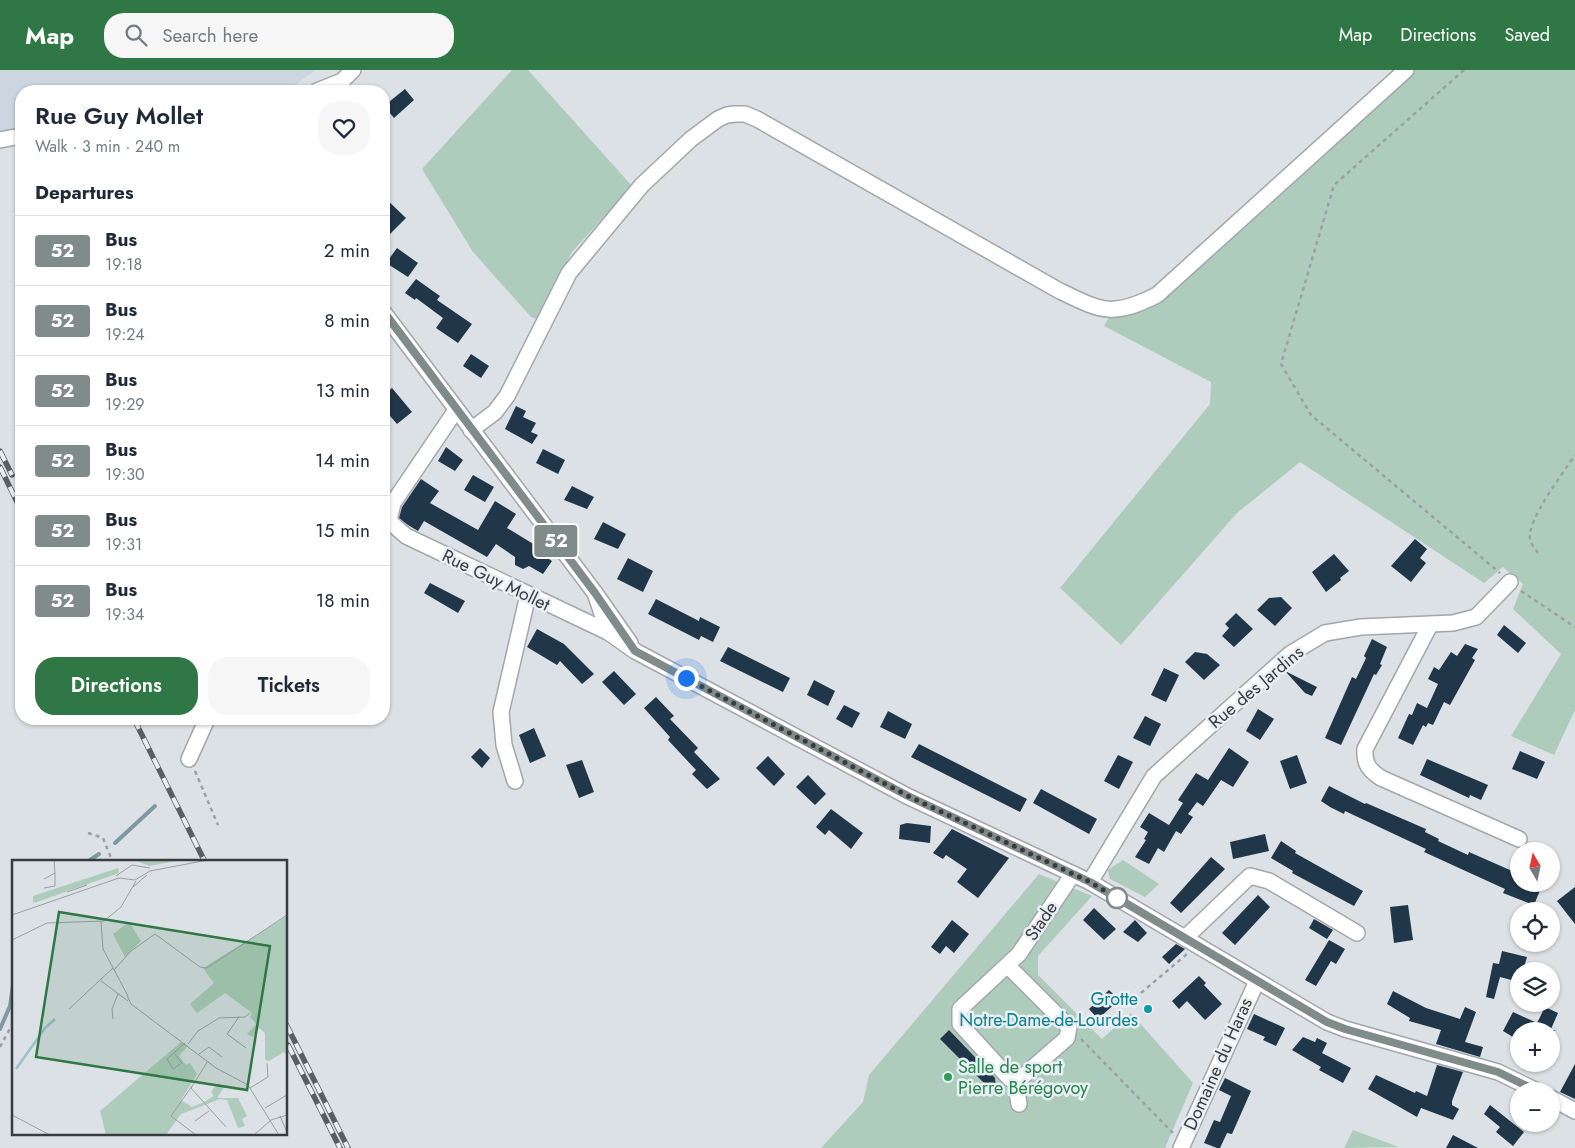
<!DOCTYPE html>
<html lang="en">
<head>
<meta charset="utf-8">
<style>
	:root { --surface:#fff; --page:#f6f6f7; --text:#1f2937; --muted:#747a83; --line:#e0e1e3; --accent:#2f7744 }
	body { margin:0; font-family:Jost,sans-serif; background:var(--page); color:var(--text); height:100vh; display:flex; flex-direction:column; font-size:19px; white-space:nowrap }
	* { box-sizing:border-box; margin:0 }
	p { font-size:16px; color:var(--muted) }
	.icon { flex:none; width:28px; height:28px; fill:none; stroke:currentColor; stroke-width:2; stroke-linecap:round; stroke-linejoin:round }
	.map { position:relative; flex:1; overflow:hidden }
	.details { position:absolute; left:15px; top:15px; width:375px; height:640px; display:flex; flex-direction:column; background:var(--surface); border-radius:20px; box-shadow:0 1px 4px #0004 }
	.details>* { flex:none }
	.badge { padding:0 10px; border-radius:4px; font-size:18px; line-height:32px }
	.needle { width:32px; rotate:351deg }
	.buttons { position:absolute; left:1510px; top:772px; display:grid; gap:10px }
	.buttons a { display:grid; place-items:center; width:50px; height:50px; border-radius:50%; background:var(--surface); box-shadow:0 1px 4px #0004; font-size:25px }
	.you { position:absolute; width:25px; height:25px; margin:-12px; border:4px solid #fff; border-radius:50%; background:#1a73e8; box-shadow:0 0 0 8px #1a73e833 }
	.map>.badge { position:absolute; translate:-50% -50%; box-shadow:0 0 0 2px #fff }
	h2 { padding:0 20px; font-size:19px; line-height:45px }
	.round { display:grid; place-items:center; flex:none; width:52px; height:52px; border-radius:20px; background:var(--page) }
	.headline { display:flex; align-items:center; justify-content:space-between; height:85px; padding:0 20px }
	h1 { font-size:24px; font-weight:600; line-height:38px }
	.primary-button { display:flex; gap:10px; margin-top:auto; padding:10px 20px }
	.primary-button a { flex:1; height:58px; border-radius:20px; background:var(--accent); color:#fff; font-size:20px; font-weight:600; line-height:58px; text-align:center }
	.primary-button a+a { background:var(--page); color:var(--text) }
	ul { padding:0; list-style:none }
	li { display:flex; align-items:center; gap:15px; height:70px; padding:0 20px; border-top:1px solid var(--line) }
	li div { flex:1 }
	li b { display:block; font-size:19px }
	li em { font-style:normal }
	li .badge { min-width:55px; font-weight:700; text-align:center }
	header { display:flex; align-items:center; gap:30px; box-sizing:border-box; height:70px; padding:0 25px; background:var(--accent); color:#fff }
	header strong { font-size:24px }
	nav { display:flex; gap:28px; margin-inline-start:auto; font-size:18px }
	.search { width:350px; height:45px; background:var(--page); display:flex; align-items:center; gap:12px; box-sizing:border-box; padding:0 18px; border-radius:20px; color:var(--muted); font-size:19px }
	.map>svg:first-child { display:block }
	.built { fill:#cbd6e1 }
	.green { fill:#aeccbb }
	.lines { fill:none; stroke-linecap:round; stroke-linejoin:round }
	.stream { stroke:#7e99a1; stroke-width:4 }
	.building { fill:#203649 }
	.minor-casing { stroke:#a2a7ac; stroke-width:18 }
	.path { stroke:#9ca0a4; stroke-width:2.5; stroke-dasharray:4 4; stroke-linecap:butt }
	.minor { stroke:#fff; stroke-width:15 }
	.rail-casing { stroke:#5b5e61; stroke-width:5.5 }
	.rail { stroke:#e9eff4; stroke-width:4; stroke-dasharray:11; stroke-linecap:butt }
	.line-casing { stroke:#fff; stroke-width:11 }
	.line { stroke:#808c89; stroke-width:8 }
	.walk { stroke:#393c3e; stroke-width:5; stroke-dasharray:0 9 }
	.stop-dot { fill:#fff; stroke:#808c89; stroke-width:2.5 }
	.culture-dot { fill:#0f9aa8; stroke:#e9eff4; stroke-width:2 }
	.leisure-dot { fill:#2e9e5b; stroke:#e9eff4; stroke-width:2 }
	.labels { text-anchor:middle; stroke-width:5; stroke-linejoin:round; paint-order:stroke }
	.street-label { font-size:18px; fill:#393c3e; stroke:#e9eff4 }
	.culture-label { font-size:18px; fill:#0d838f; stroke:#e9eff4; text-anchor:end }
	.leisure-label { font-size:18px; fill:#27864d; stroke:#e9eff4; text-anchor:start }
	.inset-river { fill:none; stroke:#9bc1cc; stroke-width:2.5 }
	.inset-road { fill:none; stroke:#9b9fa3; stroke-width:1 }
	.view { fill:#2f7744; fill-opacity:0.15; stroke:#2f7744; stroke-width:2.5 }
	.inset-edge { fill:none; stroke:#393c3e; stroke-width:2.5 }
</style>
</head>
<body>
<header>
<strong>Map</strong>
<div class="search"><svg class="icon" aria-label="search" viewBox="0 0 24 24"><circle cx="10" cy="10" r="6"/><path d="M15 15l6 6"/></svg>Search here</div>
<nav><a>Map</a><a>Directions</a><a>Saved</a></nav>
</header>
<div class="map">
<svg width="1575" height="1078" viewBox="0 0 1575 1078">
	<rect width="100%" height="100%" fill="#dce1e6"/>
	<polygon class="built" points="0,0 315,0 287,21 21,21 21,66 0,70"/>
	<g class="green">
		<polygon points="512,0 528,0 632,116 572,182 537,249 531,247 473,182 422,99"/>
		<polygon points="1410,0 1575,0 1575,640 1554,685 1511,666 1561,584 1513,539 1523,514 1503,497 1484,513 1300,392 1237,443 1121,575 1060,518 1210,334 1211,312 1104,256 1112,242 1147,234"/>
		<polygon points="1123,790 1159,814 1145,827 1110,809 1108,800"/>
		<polygon points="1039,804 1092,826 1038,886 1038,905 1102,969 1131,943 1193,1013 1165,1078 821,1078 863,1032 869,1005"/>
		<polygon points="1353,1060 1399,1077 1344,1078"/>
	</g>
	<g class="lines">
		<g class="stream">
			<polyline points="115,773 155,736"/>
			<polyline points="87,792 99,784"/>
			<polyline points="0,959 10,936 14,908"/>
		</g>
	</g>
	<g class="building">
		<polygon points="405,19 414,30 394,48 384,36"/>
		<polygon points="384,127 406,148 384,170"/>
		<polygon points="397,178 418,193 408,207 386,193"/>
		<polygon points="416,209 440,226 437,230 472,254 458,273 436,258 443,248 416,228 415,230 405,223"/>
		<polygon points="471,284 489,296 481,308 463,296"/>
		<polygon points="392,318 412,342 397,354 384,339 384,324"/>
		<polygon points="516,336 526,341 523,347 536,353 531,362 538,365 532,374 505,359"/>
		<polygon points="446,377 463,390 455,401 438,391"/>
		<polygon points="543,379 565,390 558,404 536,393"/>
		<polygon points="473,405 494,417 485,432 464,420"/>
		<polygon points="421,409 439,421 430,433 478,460 495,431 516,444 507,458 535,475 533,478 552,491 543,504 529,496 523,499 515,495 515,487 496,474 487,487 424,451 418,461 408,455 399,448 402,437"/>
		<polygon points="572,416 594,427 587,439 564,430"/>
		<polygon points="603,452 626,464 618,479 594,469"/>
		<polygon points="1415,469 1427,479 1420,488 1426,493 1411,512 1391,496"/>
		<polygon points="1334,484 1349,501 1340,508 1341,510 1326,522 1312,502"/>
		<polygon points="628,488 653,501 643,522 617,509"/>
		<polygon points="430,513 465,531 458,543 424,523"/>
		<polygon points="1281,527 1292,538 1275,556 1257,540 1269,528"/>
		<polygon points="656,529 699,551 700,547 720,557 713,572 701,566 699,570 648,544"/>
		<polygon points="1236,543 1253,559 1234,577 1222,566 1229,558 1225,554"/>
		<polygon points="1504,555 1526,573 1518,583 1497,565"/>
		<polygon points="537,559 564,574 594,604 582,614 560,591 557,595 527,577"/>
		<polygon points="1372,569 1387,577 1380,594 1382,595 1376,605 1374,604 1341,675 1325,668 1352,607 1356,609 1366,588 1364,586"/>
		<polygon points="1465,574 1478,579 1472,588 1475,590 1450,635 1444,632 1433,655 1428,653 1426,657 1423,655 1413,675 1398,668 1409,644 1412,645 1417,633 1427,638 1438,614 1428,609 1434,597 1439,600 1451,582 1457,586"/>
		<polygon points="728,577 790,608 783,622 720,591"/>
		<polygon points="1195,582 1207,584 1220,595 1204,610 1185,592"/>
		<polygon points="1164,598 1179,605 1166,632 1151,625"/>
		<polygon points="614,601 636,624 624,635 602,612"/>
		<polygon points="1285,601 1317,617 1312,626 1305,623"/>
		<polygon points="814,610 835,621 828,636 807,625"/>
		<polygon points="656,627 674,646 670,649 698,678 694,682 720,709 707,719 692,704 696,700 668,670 670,667 644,638"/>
		<polygon points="844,635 860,643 852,658 836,649"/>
		<polygon points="1258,639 1274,649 1260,670 1246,661"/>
		<polygon points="888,641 912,654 905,669 880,657"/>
		<polygon points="1145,646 1161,654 1150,676 1133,668"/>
		<polygon points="534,658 546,686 530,693 519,665"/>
		<polygon points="919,674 1027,729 1020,742 911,687"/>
		<polygon points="480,678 490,688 482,698 471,687"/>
		<polygon points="1229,678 1249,692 1233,717 1221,710 1203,736 1197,732 1188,744 1193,747 1181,764 1176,761 1164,782 1158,778 1149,794 1135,787 1146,770 1144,769 1148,762 1140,757 1149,743 1169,755 1183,733 1178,730 1196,703 1208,710"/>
		<polygon points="1520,681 1545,692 1537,709 1512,699"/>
		<polygon points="1118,685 1133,692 1119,719 1104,711"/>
		<polygon points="1297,685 1307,713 1290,719 1280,691"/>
		<polygon points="768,686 785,704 774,716 756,698"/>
		<polygon points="1427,689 1488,715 1481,730 1470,725 1469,728 1420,705"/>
		<polygon points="582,690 594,722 579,728 566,695"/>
		<polygon points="808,705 826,724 815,735 796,717"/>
		<polygon points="1329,716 1365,734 1366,733 1426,759 1425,762 1439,769 1438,771 1468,785 1469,782 1519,804 1519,814 1533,814 1541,818 1534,835 1503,823 1505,819 1424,782 1426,779 1345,741 1344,744 1330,737 1321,731"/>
		<polygon points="1041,719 1097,749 1089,764 1033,733"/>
		<polygon points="831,739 863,763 851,779 829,760 825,765 816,757"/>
		<polygon points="907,753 931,756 930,773 899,769 900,755"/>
		<polygon points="952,759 1009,788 978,828 957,812 967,799 946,785 943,789 933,783"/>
		<polygon points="1265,764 1269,781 1233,789 1230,772"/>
		<polygon points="1281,771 1296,781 1295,783 1363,821 1354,836 1292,803 1293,801 1271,788"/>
		<polygon points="1211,787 1225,799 1181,843 1170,833"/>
		<polygon points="1575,817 1575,854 1557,831"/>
		<polygon points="1258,825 1270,837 1235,875 1222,863"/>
		<polygon points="1408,835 1413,870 1394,873 1390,837"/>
		<polygon points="1094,838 1116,859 1104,870 1083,850"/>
		<polygon points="1314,849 1333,860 1327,869 1309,858"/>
		<polygon points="952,850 969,864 954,883 946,876 940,884 931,877"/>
		<polygon points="1135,850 1147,863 1138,872 1123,862"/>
		<polygon points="1329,870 1345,879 1336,894 1331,891 1316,916 1305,910"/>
		<polygon points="1176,874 1185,879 1169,894 1162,887"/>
		<polygon points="1502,881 1527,887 1523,901 1519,901 1519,912 1500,907 1494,929 1486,927 1493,893 1499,894"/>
		<polygon points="1199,906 1206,913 1198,921 1204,915 1222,934 1205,950 1187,931 1179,939 1172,931"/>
		<polygon points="1109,920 1119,930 1098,949 1089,939"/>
		<polygon points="1393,921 1426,938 1460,949 1465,937 1476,942 1465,972 1483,977 1480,987 1436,974 1441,960 1409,951 1410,948 1387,934"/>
		<polygon points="1545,937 1558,943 1551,959 1556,961 1516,961 1513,967 1503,961 1513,942 1537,953"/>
		<polygon points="1254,944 1285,958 1276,976 1263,970 1265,967 1247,959"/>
		<polygon points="949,960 995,1008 996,1025 940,969"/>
		<polygon points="1303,967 1315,972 1317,968 1327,973 1322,983 1351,998 1343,1013 1319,1000 1321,997 1292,980"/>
		<polygon points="1575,994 1575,1029 1560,1022"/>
		<polygon points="1437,995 1463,1002 1452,1031 1452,1035 1459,1039 1453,1050 1421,1038 1417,1047 1368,1019 1376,1005 1415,1023 1416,1021 1427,1026"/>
		<polygon points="1225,1008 1251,1021 1232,1064 1227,1063 1220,1078 1217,1078 1204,1073 1214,1050 1220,1052 1231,1026 1219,1020"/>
		<polygon points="1490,1035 1524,1062 1513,1076 1496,1062 1500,1057 1484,1044"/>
		<polygon points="1453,1065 1478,1078 1446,1078"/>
	</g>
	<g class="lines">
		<defs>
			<g id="minor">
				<polyline points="317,21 342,11 353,0"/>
				<polyline points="0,70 21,66"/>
				<polyline points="384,243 595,523 630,573"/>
				<path d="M471,360L495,342L507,326L569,203L642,115L691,69L718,49L727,45L735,44H745L757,49L1058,220C1101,241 1112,248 1157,225L1406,0"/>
				<polyline points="389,451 406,466 608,562 613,560"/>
				<polyline points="384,454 389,451 393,433 456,340"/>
				<polyline points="595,523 608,562 635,581 907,726 1090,812 1327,952 1345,959 1498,1002 1537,1021"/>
				<path d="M1430,555L1365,679C1364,694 1369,700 1381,708L1519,769"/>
				<polyline points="189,689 207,649"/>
				<polyline points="515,711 504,675 501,642 528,525"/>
				<polyline points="1090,812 1154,706 1290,584 1325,563 1361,557 1453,553 1476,547 1510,512"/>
				<polyline points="1185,868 1250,806 1269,811 1357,863"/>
				<polyline points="1008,896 1069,957 1067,968 1021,1008 1010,1009 960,954 960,939 1019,884 1073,804"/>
				<polyline points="1015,1009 1019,1034"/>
				<polyline points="1551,1028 1575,1041"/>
				<polyline points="1181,1078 1257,911"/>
			</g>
		</defs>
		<use href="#minor" class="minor-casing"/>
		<g class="path">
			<polyline points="1464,0 1334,115 1281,294 1311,345 1500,503"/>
			<path d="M1538,483C1536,480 1531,474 1530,470C1526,451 1564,402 1575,385"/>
			<polyline points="1521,521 1575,557"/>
			<polyline points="195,701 218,755"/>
			<polyline points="88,763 103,768 111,788 106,792"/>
			<polyline points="1141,923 1187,884"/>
			<polyline points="1081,969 1173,1063"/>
			<polyline points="0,977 14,951"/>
		</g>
		<use href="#minor" class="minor"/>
		<defs>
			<g id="rail">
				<polyline points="0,381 12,405"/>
				<polyline points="0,397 21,440"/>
				<polyline points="134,649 205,792"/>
				<polyline points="286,954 348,1078"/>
				<polyline points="288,975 340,1078"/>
			</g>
		</defs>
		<use href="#rail" class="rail-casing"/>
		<use href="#rail" class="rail"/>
	</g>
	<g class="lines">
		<defs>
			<polyline id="line" points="384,242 595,523 635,581 908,726 1090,812 1327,952 1345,959 1498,1002 1537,1021"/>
		</defs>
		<use href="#line" class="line-casing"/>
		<use href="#line" class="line"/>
		<polyline class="walk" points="686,608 908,726 1090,812 1117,828"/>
	</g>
	<circle class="stop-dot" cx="1117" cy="828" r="10"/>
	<circle class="culture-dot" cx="1148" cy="939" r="5"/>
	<circle class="leisure-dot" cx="948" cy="1007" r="5"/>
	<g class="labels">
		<g class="street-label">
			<text transform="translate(496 510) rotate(26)" y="6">Rue Guy Mollet</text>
			<text transform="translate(1256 617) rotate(-40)" y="6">Rue des Jardins</text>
			<text transform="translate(1041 851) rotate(-56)" y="6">Stade</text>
			<text transform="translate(1218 994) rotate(-66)" y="6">Domaine du Haras</text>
		</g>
		<g class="culture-label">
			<text x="1138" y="935">Grotte<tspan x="1138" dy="21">Notre-Dame-de-Lourdes</tspan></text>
		</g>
		<g class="leisure-label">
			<text x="958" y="1003">Salle de sport<tspan x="958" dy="21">Pierre Bérégovoy</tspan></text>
		</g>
	</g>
	<g transform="translate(12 790)">
		<rect width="275" height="275" fill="#dce1e6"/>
		<path d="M123,0H170L137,6ZM106,8L107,13L22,43L21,41V36ZM275,56V196L272,192L257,201L253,200V173L247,168L241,177L235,174L244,164L238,157L240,153L213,133L185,153L178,144L202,123L191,108ZM117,62L129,81L113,97L101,74ZM169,182L176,186L167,196L174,205L178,203L185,214L169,240L180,247L190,243L202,236L199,232L206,223L212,227L205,238H226L235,256L230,259L233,266L226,268L215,240L208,239L169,254L154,275H94L88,251Z" fill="#aeccbb"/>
		<path class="inset-river" d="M4,209L33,168L43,159"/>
		<path class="inset-road" d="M104,16L120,5L138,8M32,19L43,13L42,0M121,27L135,15M32,28L43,26V13M55,32L75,25M0,55L107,18L123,20L138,11L196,0M89,62L91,89L116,136M0,80L35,63L92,61L109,47L124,21M102,110L119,91L143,74L188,107L195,108L275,55M89,121L116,141M115,135L119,144L204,208L236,225L267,275M57,149L101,108M227,157L215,174L234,188M101,159L100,149L106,134M176,184L186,171L207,158L233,157L238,153M163,194L170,203L161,209L155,199L173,183M187,194L197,187L210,197M196,201L179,228L214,267M180,226L159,256L184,275M238,228L256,217L255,203M253,248L275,235M0,255L38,275M268,256L274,270M183,261L197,251M242,275L259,260L275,255"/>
		<path class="view" d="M47,52L258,86L235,230L24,197Z"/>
		<rect width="275" height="275" class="inset-edge"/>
	</g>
</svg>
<div class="buttons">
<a><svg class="needle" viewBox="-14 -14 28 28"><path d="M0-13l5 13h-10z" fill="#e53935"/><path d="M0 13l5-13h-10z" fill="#747a83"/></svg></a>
<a><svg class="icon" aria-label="locate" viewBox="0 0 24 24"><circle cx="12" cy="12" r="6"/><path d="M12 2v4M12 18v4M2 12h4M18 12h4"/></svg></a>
<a><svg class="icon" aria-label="layers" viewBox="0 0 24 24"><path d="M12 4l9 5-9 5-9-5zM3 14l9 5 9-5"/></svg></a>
<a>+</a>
<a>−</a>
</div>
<div class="you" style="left:686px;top:608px"></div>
<b class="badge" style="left:556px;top:471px;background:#808c89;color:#fff">52</b>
<section class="details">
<div class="headline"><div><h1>Rue Guy Mollet</h1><p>Walk · 3 min · 240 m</p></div><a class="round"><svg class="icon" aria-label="heart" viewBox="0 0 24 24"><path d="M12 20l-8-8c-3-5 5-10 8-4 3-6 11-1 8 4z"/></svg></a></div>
<h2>Departures</h2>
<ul>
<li><span class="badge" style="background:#808c89;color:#fff">52</span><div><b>Bus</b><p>19:18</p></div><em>2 min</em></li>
<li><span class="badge" style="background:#808c89;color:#fff">52</span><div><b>Bus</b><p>19:24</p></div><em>8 min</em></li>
<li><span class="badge" style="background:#808c89;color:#fff">52</span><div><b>Bus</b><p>19:29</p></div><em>13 min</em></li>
<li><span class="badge" style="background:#808c89;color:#fff">52</span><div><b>Bus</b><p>19:30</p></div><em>14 min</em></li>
<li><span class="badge" style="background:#808c89;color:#fff">52</span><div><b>Bus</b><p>19:31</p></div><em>15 min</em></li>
<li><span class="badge" style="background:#808c89;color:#fff">52</span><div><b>Bus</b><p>19:34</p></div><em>18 min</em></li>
</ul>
<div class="primary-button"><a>Directions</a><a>Tickets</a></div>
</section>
</div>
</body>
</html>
